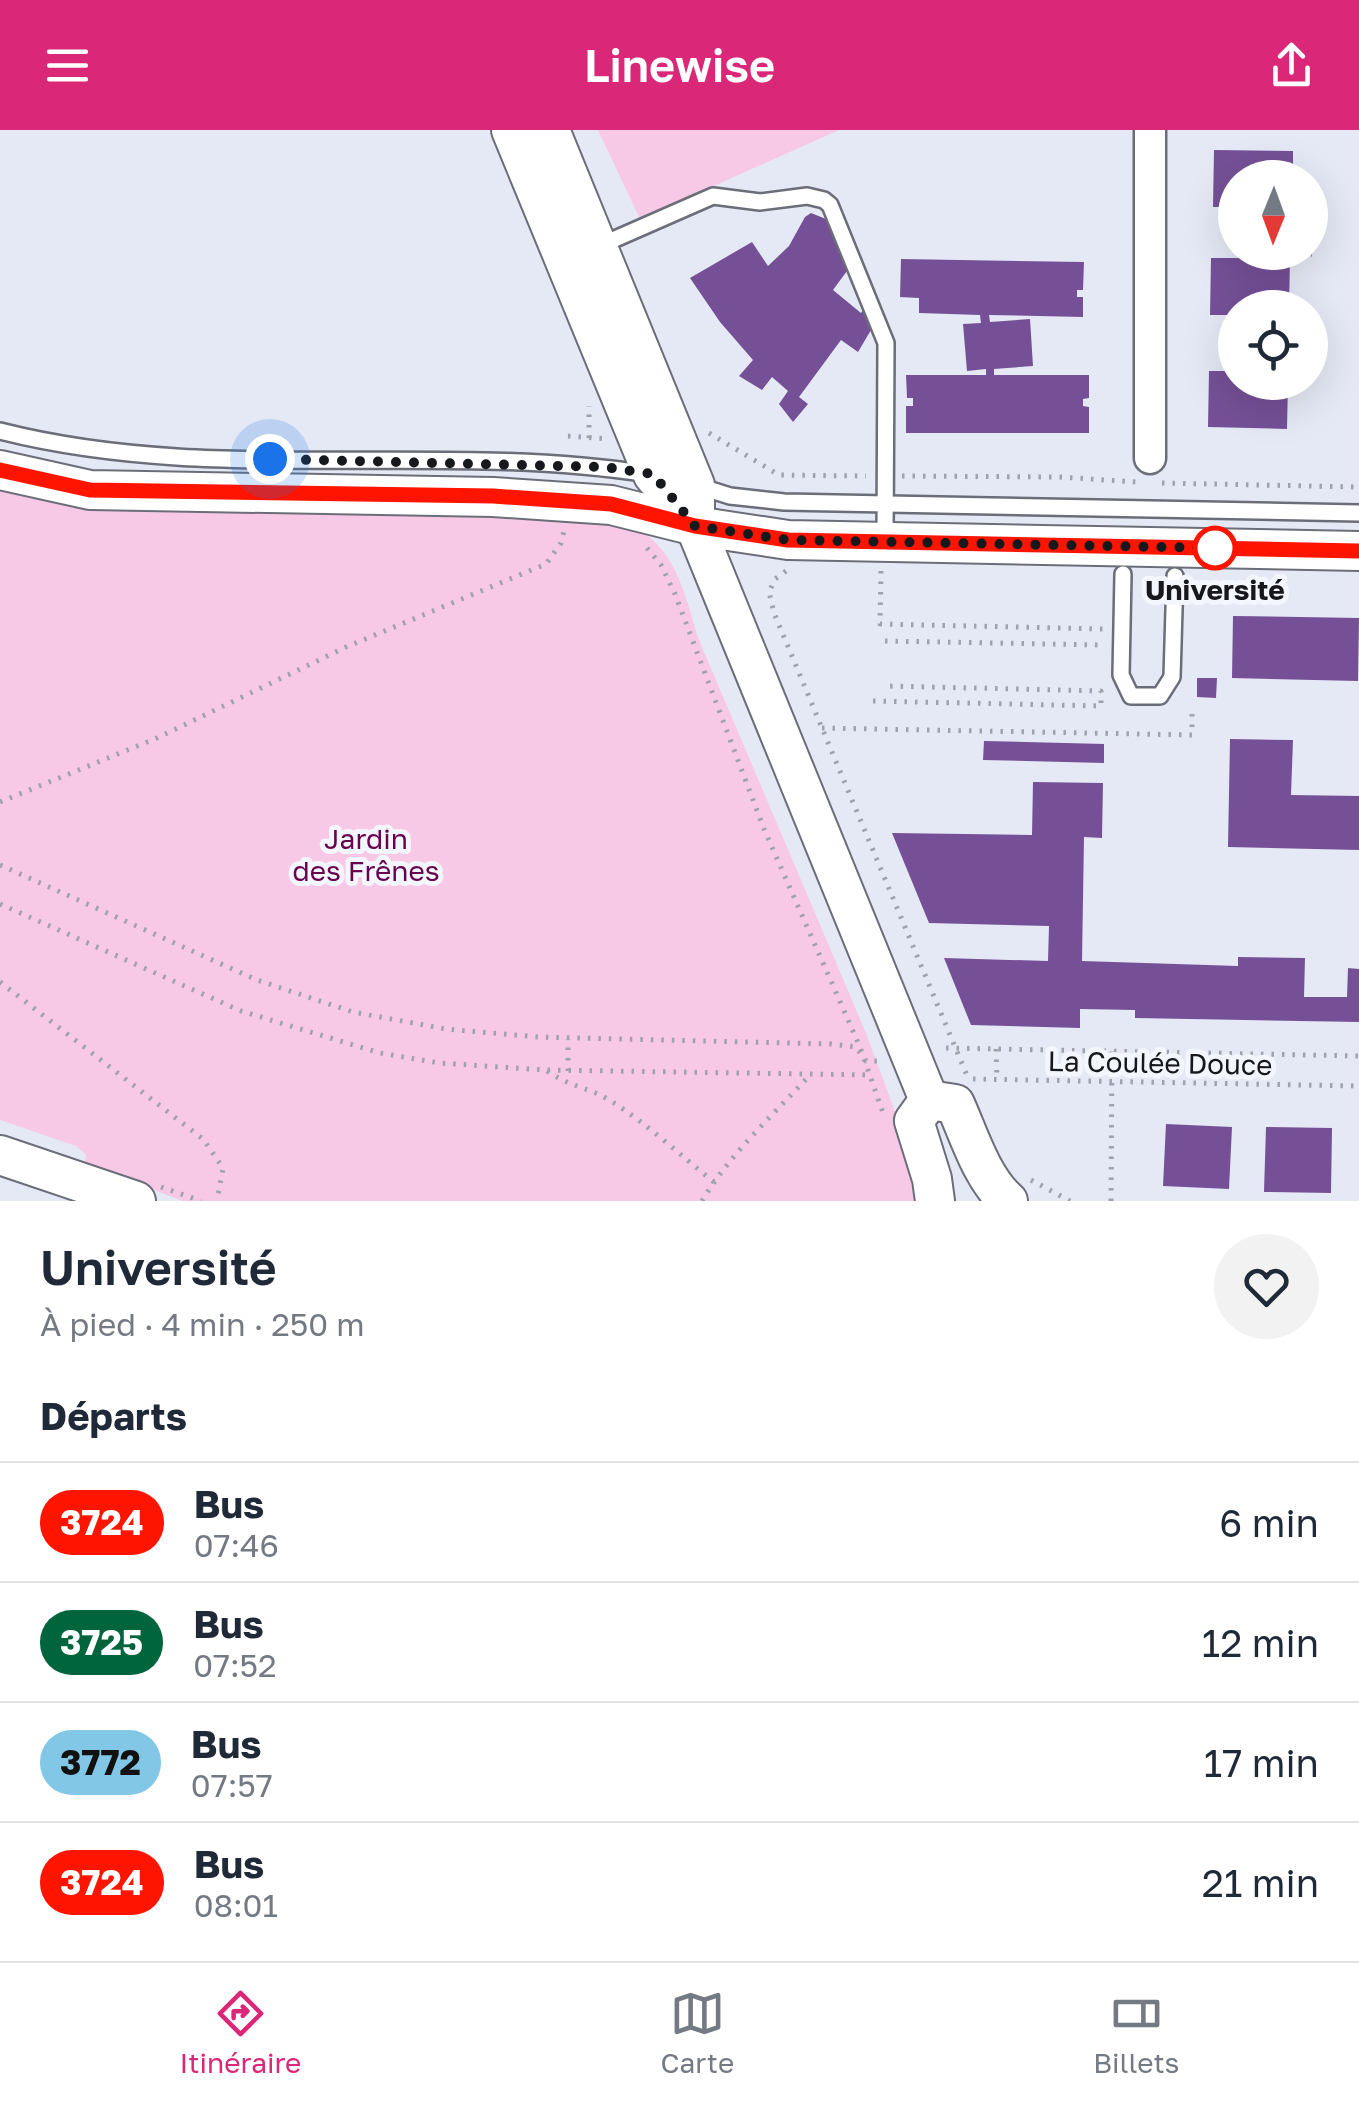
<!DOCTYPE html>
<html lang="fr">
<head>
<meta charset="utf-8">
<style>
	:root { --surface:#fff; --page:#f2f2f3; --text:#1f2937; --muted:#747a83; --line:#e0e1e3; --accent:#db2777 }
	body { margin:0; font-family:"Golos Text",sans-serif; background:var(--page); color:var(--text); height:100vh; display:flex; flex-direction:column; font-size:38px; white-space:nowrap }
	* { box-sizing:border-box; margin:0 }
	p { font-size:32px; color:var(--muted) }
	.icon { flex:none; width:55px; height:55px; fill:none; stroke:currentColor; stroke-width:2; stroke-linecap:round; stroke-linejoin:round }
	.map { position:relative; height:1071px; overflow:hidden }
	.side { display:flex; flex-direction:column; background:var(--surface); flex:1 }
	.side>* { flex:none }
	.badge { padding:0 20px; border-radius:32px; font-size:35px; line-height:65px }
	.needle { width:65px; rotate:181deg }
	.controls { position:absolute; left:1218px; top:30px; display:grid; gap:20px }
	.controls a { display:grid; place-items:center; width:110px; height:110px; border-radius:50%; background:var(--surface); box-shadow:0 10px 40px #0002; font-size:50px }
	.you { position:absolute; width:50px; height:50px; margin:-25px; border:8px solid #fff; border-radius:50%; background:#1a73e8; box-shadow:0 0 0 15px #1a73e833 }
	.map>.badge { position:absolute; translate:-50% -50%; box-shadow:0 0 0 5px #fff }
	h2 { padding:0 40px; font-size:38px; line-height:90px }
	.round { display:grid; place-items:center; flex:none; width:105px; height:105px; border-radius:52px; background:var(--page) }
	.summary { display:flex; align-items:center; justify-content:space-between; height:170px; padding:0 40px }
	h1 { font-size:48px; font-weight:600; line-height:75px }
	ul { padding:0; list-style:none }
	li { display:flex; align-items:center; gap:30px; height:120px; padding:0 40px; border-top:2px solid var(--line) }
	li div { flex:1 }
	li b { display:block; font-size:38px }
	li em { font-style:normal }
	li .badge { min-width:110px; font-weight:700; text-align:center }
	header { display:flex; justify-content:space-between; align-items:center; height:130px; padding:0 40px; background:var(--accent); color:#fff; font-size:45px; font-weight:600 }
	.dock { display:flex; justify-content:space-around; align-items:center; height:140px; border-top:2px solid var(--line); background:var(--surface); font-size:28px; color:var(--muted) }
	.dock a { display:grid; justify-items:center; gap:5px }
	.dock .selected { color:var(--accent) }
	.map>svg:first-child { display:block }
	.green { fill:#f8c9e6 }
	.building { fill:#755097 }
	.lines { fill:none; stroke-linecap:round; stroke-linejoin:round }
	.service-casing { stroke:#6b6e78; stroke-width:20 }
	.minor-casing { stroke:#6b6e78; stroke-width:35 }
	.tertiary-casing { stroke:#6b6e78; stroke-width:42 }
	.path { stroke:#9fa2ab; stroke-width:5; stroke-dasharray:2.5 8; stroke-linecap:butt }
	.service { stroke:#fff; stroke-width:15 }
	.minor { stroke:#fff; stroke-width:30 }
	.tertiary { stroke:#fff; stroke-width:38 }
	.line-casing { stroke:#fff; stroke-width:22 }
	.line { stroke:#ff1400; stroke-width:15 }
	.walk { stroke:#17181c; stroke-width:10; stroke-dasharray:0 18 }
	.stop-dot { fill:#fff; stroke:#ff1400; stroke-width:5 }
	.labels { text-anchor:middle; stroke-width:10; stroke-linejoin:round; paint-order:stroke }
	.stop-label { font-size:28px; font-weight:bold; fill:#17181c; stroke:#f4f6fe }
	.park-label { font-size:28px; fill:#65034f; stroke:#f4f6fe }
	.street-label { font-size:28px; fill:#17181c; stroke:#f4f6fe }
</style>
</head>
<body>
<header><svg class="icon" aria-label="menu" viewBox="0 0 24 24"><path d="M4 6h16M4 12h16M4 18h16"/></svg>Linewise<svg class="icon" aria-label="share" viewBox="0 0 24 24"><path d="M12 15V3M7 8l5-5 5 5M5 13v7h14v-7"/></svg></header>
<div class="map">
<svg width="1359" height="1071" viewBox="0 0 1359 1071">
	<rect width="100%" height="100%" fill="#e5e9f5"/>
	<g class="green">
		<polygon points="598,0 839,0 640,89"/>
		<path d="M0,353C145,361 289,369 434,377C477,380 614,383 645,404C679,427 687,474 699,510L866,903L913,1030L922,1071H183L85,1034L86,1025L76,1016L0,990Z"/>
	</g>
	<g class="building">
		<polygon points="1214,20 1293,21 1293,48 1235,48 1235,77 1213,77"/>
		<polygon points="811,83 826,89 847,141 833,160 861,183 863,180 871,200 858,222 841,210 799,267 808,274 793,292 779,274 788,261 772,247 762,260 739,246 753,230 720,192 690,148 752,112 768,136 789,116 805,87"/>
		<polygon points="1313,83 1317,104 1311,128 1310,84"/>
		<polygon points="1242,122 1283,122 1283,129 1290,129 1289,178 1235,178 1235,185 1210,185 1211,128 1242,128"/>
		<polygon points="901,129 1084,132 1083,160 1077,160 1077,167 1083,167 1083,187 989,185 990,192 1030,189 1033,236 994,239 994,245 1089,245 1089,268 1083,269 1083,276 1089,277 1089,303 906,303 906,276 913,276 913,268 907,268 906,245 986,245 986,239 967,241 963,194 981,193 980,185 919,183 919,168 900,167"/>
		<polygon points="1209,241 1235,241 1235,252 1288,252 1287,299 1208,297"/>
		<polygon points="1233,486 1359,488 1358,551 1232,548"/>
		<polygon points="1197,548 1217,548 1216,568 1197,567"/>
		<polygon points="1230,609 1293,610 1291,665 1359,666 1359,720 1228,717"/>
		<polygon points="984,611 1104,614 1104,633 983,630"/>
		<polygon points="1033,652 1103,653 1102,708 1084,707 1082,831 1238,836 1238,827 1305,828 1304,867 1347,867 1348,838 1359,839 1359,892 1135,888 1135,880 1080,879 1080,898 971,895 944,828 1048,831 1049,796 929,793 892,703 1032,705"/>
		<polygon points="1166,994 1232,997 1229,1059 1163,1056"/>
		<polygon points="1266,997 1332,998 1331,1063 1264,1062"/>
	</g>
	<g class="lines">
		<defs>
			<g id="service">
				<polyline points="599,116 713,66 760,72 807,66 824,70 830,75 886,213 885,410"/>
				<path d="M0,301C212,355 434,311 648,344"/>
				<polyline points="695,355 730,366 784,372 1359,383"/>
				<polyline points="1123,444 1121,545 1131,566 1160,566 1172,547 1175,446"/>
			</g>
			<polyline id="minor" points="1150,328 1150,0"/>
			<g id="tertiary">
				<polyline points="511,0 653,345 695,396 929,970"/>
				<polyline points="550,0 695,355 695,396"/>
				<polyline points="0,340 90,360 493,367 611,375 695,396 788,410 1359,421"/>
				<path d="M929,970L955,974C969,1005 982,1049 1008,1071"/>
				<polyline points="929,970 914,991 932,1049 935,1071"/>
				<polyline points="0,1025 136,1071"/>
			</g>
		</defs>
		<use href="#service" class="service-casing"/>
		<use href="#minor" class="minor-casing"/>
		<use href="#tertiary" class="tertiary-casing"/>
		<g class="path">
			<polyline points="709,303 779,345 866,346"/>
			<polyline points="568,306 608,309"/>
			<polyline points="589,308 589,276"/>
			<polyline points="902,346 1060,347 1136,352"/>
			<polyline points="1162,353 1359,357"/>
			<polyline points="647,418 661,435 675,464 764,699 860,917 883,983"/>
			<polyline points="786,441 775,449 769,462 774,483 968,948"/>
			<polyline points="881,441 880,494 1104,499"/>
			<polyline points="885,511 1103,515"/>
			<polyline points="873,571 1101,576 1101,561 885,556"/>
			<polyline points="822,598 1192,605 1192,578"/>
			<polyline points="0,672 157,608 346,517 546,434 561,413 564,401"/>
			<polyline points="0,735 257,850 353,882 446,899 538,907 831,914 856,917 866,931 883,931"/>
			<polyline points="0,774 241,881 380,923 439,933 546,940 872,945"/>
			<polyline points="0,852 203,1009 223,1038 217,1071"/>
			<polyline points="946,918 1359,926"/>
			<polyline points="996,919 997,949"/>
			<path d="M547,941C564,953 579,956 598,964C632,980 682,1027 714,1052"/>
			<polyline points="568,941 568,909"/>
			<polyline points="973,949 1359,956"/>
			<polyline points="1031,1050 1070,1071"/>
			<polyline points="161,1057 201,1071"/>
			<path d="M702,1071C730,1024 772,986 809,946"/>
			<polyline points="1111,1071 1112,919"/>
		</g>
		<use href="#service" class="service"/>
		<use href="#minor" class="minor"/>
		<use href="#tertiary" class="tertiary"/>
	</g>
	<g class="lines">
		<defs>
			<polyline id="line" points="0,340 90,360 493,366 611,374 695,396 788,410 1359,421"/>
		</defs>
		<use href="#line" class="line-casing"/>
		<use href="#line" class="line"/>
		<polyline class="walk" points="270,329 604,337 653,344 695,396 788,410 1215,418"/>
	</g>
	<circle class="stop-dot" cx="1215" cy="418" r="20"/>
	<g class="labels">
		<g class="stop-label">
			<text x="1215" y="470">Université</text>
		</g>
		<g class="park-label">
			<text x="366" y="719">Jardin<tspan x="366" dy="32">des Frênes</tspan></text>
		</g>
		<g class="street-label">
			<text transform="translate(1160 933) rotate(1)" y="10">La Coulée Douce</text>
		</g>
	</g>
</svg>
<div class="controls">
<a><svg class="needle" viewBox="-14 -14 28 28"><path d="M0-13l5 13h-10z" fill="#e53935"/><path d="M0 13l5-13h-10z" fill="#747a83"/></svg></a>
<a><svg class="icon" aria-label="locate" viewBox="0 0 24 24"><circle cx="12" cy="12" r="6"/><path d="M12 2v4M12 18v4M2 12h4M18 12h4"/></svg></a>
</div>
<div class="you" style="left:270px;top:329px"></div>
</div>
<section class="side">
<div class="summary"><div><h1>Université</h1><p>À pied · 4 min · 250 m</p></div><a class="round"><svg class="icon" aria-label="heart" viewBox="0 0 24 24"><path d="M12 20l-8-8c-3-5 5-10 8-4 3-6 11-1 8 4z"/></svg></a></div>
<h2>Départs</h2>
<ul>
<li><span class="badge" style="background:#ff1400;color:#fff">3724</span><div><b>Bus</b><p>07:46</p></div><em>6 min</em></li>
<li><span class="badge" style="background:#00643c;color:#fff">3725</span><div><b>Bus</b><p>07:52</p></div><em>12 min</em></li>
<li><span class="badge" style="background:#82c8e6;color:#111">3772</span><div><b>Bus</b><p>07:57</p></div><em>17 min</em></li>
<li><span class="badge" style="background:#ff1400;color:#fff">3724</span><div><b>Bus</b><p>08:01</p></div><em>21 min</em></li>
</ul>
</section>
<nav class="dock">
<a class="selected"><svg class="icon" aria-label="directions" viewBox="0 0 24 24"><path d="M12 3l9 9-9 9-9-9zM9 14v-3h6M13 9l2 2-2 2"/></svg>Itinéraire</a>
<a><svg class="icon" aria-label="map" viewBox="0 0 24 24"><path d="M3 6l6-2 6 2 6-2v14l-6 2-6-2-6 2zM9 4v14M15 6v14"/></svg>Carte</a>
<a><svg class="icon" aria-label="tickets" viewBox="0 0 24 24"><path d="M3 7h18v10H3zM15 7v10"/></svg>Billets</a>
</nav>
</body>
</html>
